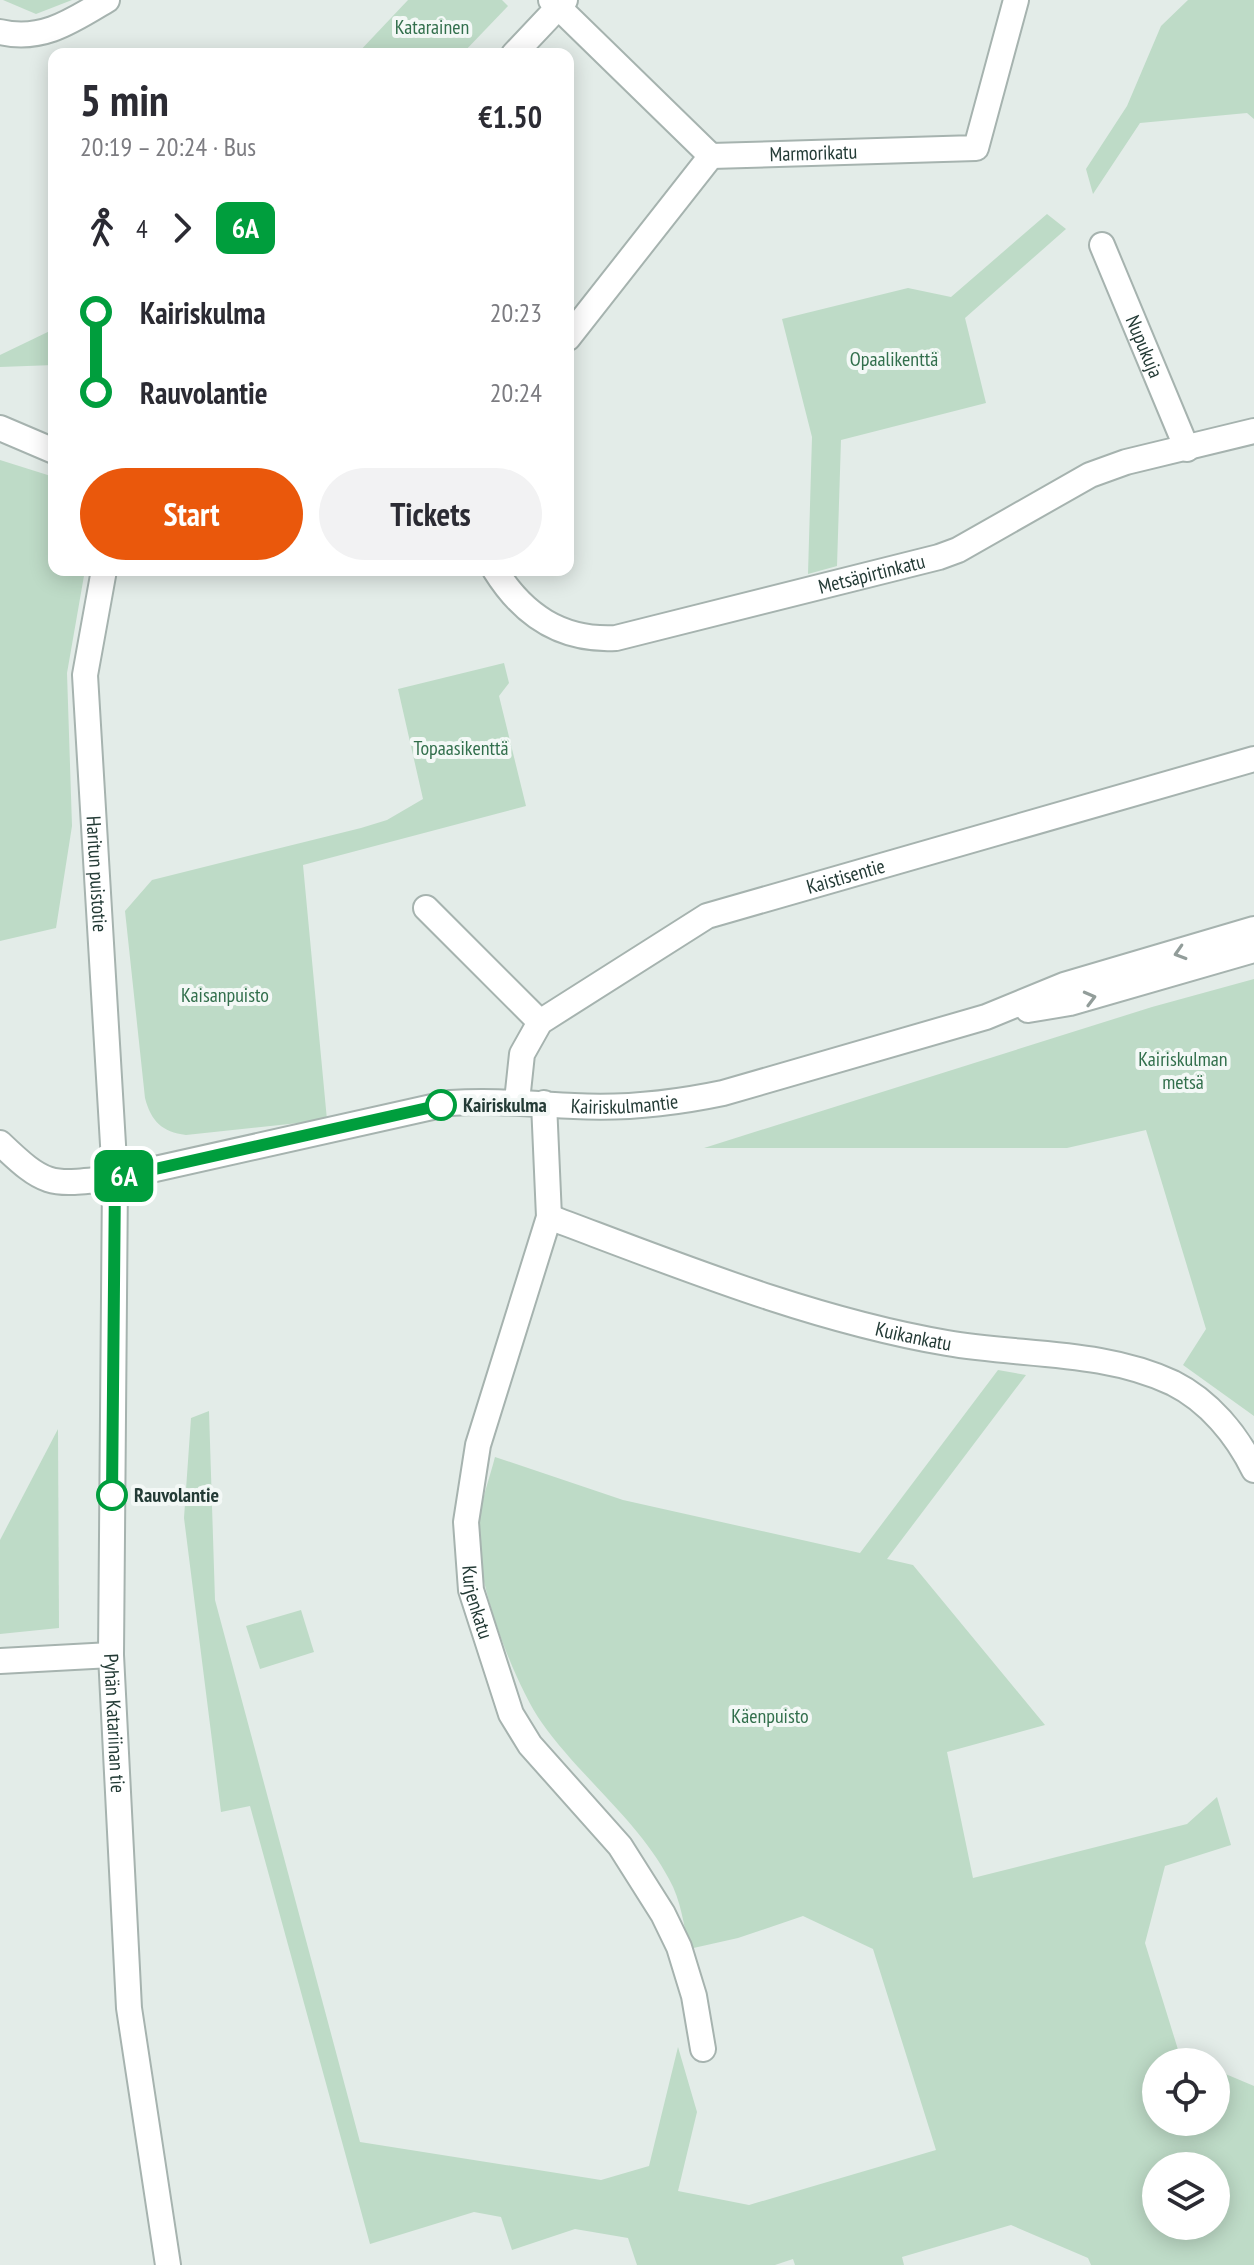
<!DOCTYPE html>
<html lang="en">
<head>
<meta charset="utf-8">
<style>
	:root { --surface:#fff; --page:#f2f2f3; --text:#2b2b33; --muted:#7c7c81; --accent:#ea580c }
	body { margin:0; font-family:"PT Sans Narrow",sans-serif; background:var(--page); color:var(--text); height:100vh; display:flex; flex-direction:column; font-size:30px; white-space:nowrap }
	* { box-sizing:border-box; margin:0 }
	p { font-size:26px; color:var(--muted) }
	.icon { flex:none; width:44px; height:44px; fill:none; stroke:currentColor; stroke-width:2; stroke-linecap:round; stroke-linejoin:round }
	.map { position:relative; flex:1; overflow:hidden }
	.details { position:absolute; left:48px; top:48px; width:526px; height:528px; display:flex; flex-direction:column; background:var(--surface); border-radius:16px; box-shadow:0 4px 20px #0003 }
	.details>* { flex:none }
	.badge { padding:0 16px; border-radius:12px; font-size:28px; line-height:52px }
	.buttons { position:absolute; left:1142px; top:2048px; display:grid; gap:16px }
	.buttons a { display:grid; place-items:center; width:88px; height:88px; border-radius:50%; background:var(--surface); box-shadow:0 4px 20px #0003; font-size:40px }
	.map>.badge { position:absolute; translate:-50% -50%; box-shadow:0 0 0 4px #fff }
	.legs { display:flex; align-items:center; gap:12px; height:88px; padding:0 32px; font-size:26px }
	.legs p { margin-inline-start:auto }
	.head { display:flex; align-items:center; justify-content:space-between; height:136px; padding:0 32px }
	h1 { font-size:44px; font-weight:700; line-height:60px }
	.cta { display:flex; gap:16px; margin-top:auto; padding:16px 32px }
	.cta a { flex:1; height:92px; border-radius:48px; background:var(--accent); color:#fff; font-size:32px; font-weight:700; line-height:92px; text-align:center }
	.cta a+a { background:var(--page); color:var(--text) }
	ul { padding:0 32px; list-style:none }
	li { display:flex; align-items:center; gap:28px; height:80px; font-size:30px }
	li i { display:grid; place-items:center; width:12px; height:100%; margin:0 10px; background:currentColor }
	li i::after { content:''; width:20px; height:20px; margin:-10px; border:6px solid; border-radius:50%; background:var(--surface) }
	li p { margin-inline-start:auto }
	li:first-child i { background:linear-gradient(#0000 50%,currentColor 0) }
	li:last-child i { background:linear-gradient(currentColor 50%,#0000 0) }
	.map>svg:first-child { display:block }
	.green { fill:#bedbc7; fill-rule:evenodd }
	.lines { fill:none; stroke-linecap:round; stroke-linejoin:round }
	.minor-casing { stroke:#a6b3af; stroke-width:28 }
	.minor { stroke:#fff; stroke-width:24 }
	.oneway { stroke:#929d9a }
	.line-1-casing { stroke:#fff; stroke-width:18 }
	.line-1 { stroke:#009e3d; stroke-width:12 }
	.stop-1-dot { fill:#fff; stroke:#009e3d; stroke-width:4 }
	.labels { text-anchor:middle; stroke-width:8; stroke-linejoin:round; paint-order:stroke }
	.park-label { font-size:20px; fill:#326f4c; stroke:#f3f8f6 }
	.street-label { font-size:20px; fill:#243b36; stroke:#f3f8f6 }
	.stop-label { font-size:20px; font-weight:bold; fill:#243b36; stroke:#f3f8f6; text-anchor:start }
</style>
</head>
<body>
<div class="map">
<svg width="1254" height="2265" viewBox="0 0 1254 2265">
	<rect width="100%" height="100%" fill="#e3ece8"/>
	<g class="green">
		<polygon points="3,0 72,0 36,14"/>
		<polygon points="408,0 502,0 508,6 462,54 357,54"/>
		<polygon points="1188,0 1254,0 1254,119 1247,113 1140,123 1093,194 1086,169 1127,106 1161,26"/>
		<polygon points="1047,214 1066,229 965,318 986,403 841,440 837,566 808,574 812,437 782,319 908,288 951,297"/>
		<polygon points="54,329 54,365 0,367 0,355"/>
		<polygon points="0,460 54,477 54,570 85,570 67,673 72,826 56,928 0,941"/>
		<path d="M504,663L509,683L499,696L526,806L303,865L327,1120L186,1135C162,1132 151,1121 145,1098L125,911L152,880L361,828L387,820L423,799L398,689Z"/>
		<polygon points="1254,979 1254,1416 1183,1365 1206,1329 1146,1130 1067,1148 704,1148 1152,1007"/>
		<path d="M998,1370L1026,1375L887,1559L913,1565L1045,1725L947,1752L973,1878L1187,1824L1217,1797L1231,1845L1165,1866L1145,1943L1180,2056L1195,2062H1156V2122H1216V2070L1254,2086V2265H1091L1088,2258L1011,2225L902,2257L904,2265H795L793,2259L775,2265H637L628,2238L575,2229L512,2250L501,2217L474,2212L370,2244L250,1806L221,1812L184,1518L191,1418L209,1411L215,1600L360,2142L601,2180L649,2166L678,2047L697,2112L678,2191L749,2205L936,2150L873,1949L803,1916L738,1938L689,1949C684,1926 681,1900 669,1879C638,1820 580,1777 542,1723C514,1683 479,1588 478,1540C477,1511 488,1484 495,1457L623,1500L860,1553ZM1156,2166H1216V2226H1156Z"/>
		<polygon points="58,1429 59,1628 0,1634 0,1540"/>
		<polygon points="301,1610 314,1652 260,1669 246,1626"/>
	</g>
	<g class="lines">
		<defs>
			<g id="minor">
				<path id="s1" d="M551,0L711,156L976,148L1016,0"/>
				<path d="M0,32C42,42 72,21 107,0"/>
				<polyline points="514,54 565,0"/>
				<path id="s2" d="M1102,245L1187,449"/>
				<polyline points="568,338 711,156"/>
				<polyline points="0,428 54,451"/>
				<path id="s3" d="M104,570L85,675L115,1178L111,1655L129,2008L168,2265"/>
				<path id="s4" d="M495,570C523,615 561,641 616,638L939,557L958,550L1090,475L1126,462L1254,431"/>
				<polyline points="426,908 540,1022"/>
				<polyline points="1028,1010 1070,1003 1254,950"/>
				<path id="s5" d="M517,1101L522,1054L540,1022L707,916L1254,759"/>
				<path id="s6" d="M544,1103L549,1217L478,1445L466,1522L471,1590L511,1714L530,1745L620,1846L663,1914L679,1947L694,1996L703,2049"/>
				<path id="s7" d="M0,1143C47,1188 50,1185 115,1178L450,1103C492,1100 532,1104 574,1106C624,1109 675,1103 723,1093L986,1017L1064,985L1254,929"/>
				<path id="s8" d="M549,1217C677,1265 812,1320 947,1343C1021,1356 1103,1350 1173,1383C1209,1401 1237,1435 1254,1470"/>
				<polyline points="0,1661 111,1655"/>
			</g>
		</defs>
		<use href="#minor" class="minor-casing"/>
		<use href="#minor" class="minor"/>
	</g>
	<defs><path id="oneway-chevron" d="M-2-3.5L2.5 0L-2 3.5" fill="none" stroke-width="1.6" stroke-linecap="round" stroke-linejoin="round" transform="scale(2)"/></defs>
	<g class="oneway">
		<use href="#oneway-chevron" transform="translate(1180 953) rotate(163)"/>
		<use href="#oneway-chevron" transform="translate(1090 998) rotate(-15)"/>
	</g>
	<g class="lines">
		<defs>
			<polyline id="line-1" points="112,1495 115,1178 441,1105"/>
		</defs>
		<use href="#line-1" class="line-1-casing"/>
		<use href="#line-1" class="line-1"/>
	</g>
	<g class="stop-1-dot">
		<circle cx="441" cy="1105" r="14"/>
		<circle cx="112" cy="1495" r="14"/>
	</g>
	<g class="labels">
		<g class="park-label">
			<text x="432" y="34">Katarainen</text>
			<text x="894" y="366">Opaalikenttä</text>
			<text x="461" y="755">Topaasikenttä</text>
			<text x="225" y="1002">Kaisanpuisto</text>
			<text x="1183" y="1066">Kairiskulman<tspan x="1183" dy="23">metsä</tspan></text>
			<text x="770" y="1723">Käenpuisto</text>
		</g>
		<g class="street-label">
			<text dy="7" stroke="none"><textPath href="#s1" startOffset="326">Marmorikatu</textPath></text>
			<text dy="7" stroke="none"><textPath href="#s2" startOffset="110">Nupukuja</textPath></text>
			<text dy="7" stroke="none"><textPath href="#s4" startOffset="410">Metsäpirtinkatu</textPath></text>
			<text dy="7" stroke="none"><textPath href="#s3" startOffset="306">Haritun puistotie</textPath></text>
			<text dy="7" stroke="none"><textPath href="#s5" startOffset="426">Kaistisentie</textPath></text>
			<text dy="7" stroke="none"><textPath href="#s7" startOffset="646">Kairiskulmantie</textPath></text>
			<text dy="7" stroke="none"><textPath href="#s8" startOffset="384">Kuikankatu</textPath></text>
			<text dy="7" stroke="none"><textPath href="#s6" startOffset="512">Kurjenkatu</textPath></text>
			<text dy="7" stroke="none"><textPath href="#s3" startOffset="1156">Pyhän Katariinan tie</textPath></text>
		</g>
		<g class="stop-label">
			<text x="463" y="1112">Kairiskulma</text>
			<text x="134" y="1502">Rauvolantie</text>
		</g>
	</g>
</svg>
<div class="buttons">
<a><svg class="icon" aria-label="locate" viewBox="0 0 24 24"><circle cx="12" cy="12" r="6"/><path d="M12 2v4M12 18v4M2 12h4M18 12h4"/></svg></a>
<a><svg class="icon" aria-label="layers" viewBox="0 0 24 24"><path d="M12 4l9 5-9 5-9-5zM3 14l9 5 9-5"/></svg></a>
</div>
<b class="badge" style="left:124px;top:1176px;background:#009e3d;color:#fff">6A</b>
<section class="details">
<div class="head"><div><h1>5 min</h1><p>20:19 – 20:24 · Bus</p></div><b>€1.50</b></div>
<div class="legs"><svg class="icon" aria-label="walk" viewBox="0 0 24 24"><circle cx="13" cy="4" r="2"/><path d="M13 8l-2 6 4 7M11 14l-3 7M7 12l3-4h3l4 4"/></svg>4<svg class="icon" aria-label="forward" viewBox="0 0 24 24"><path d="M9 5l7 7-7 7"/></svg><b class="badge" style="background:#009e3d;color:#fff">6A</b></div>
<ul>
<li><i style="color:#009e3d"></i><b>Kairiskulma</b><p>20:23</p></li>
<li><i style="color:#009e3d"></i><b>Rauvolantie</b><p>20:24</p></li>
</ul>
<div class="cta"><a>Start</a><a>Tickets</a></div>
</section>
</div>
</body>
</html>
